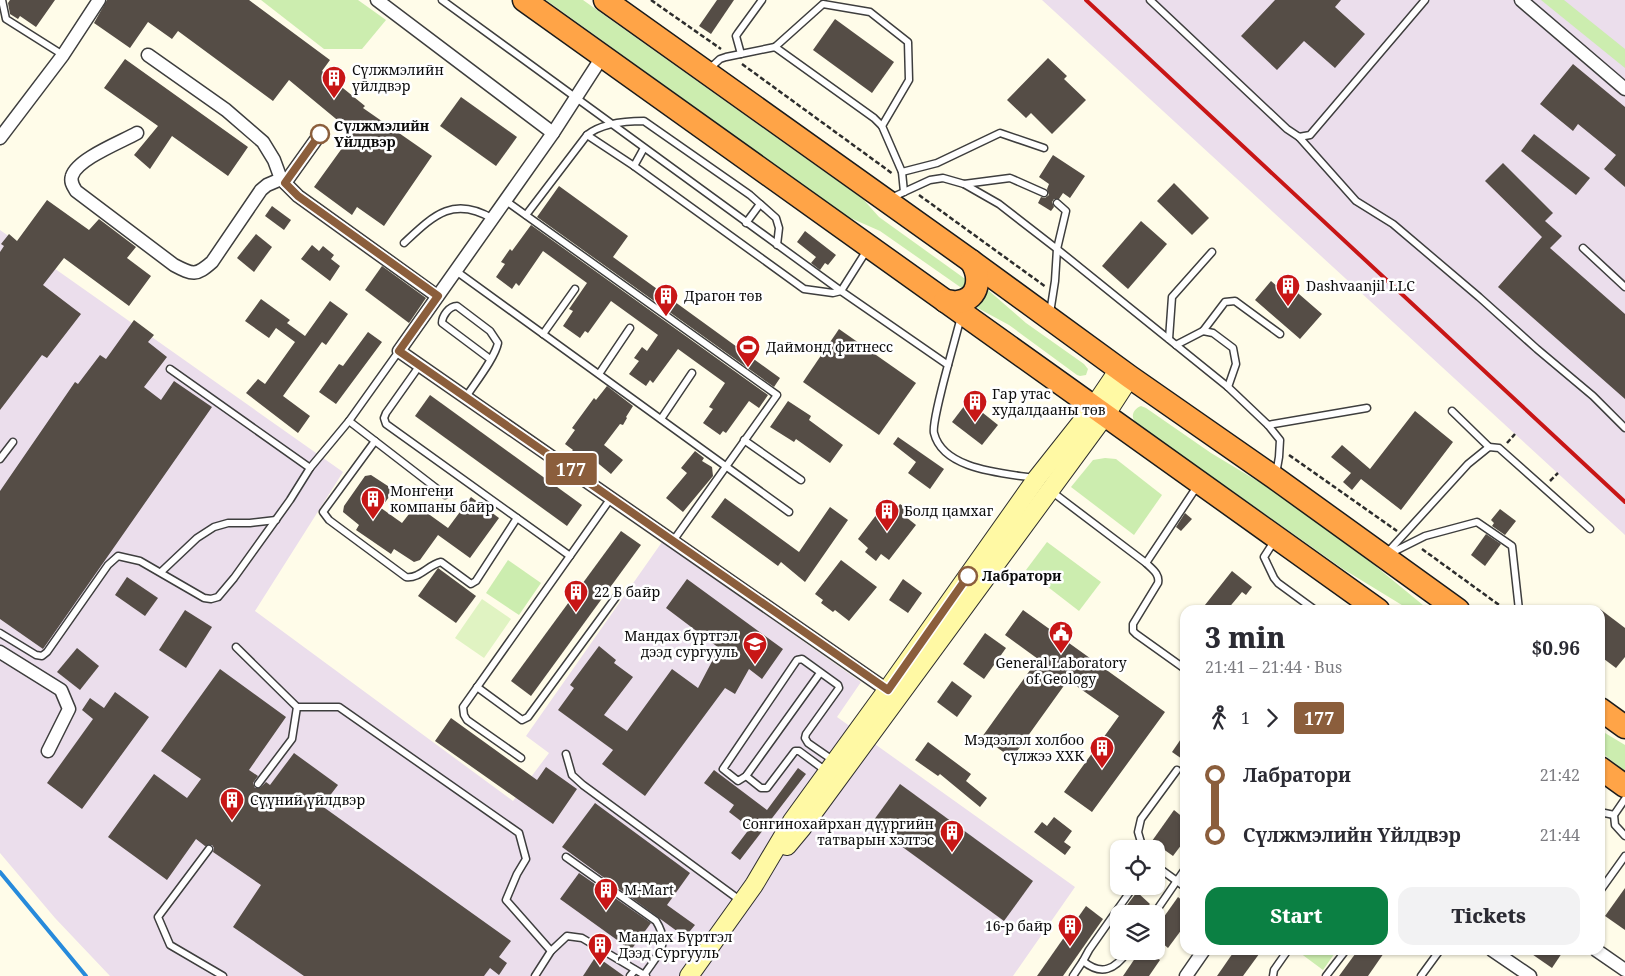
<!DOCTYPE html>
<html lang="en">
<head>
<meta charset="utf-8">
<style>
	:root { --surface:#fff; --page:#f2f2f3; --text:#2b2b33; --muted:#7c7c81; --accent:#0b8043 }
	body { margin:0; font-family:"Noto Serif",serif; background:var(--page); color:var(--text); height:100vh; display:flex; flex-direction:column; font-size:19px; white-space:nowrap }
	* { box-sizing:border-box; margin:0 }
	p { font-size:16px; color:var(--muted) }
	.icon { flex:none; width:28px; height:28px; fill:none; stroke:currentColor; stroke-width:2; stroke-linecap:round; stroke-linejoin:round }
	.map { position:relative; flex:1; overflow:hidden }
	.details { position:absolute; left:1180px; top:605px; width:425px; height:350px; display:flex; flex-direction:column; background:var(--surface); border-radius:15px; box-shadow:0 1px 4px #0004 }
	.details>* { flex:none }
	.badge { padding:0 10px; border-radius:4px; font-size:18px; line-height:32px }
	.fabs { position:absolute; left:1110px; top:840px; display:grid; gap:10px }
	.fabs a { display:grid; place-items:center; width:55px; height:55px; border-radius:10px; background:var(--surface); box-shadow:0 1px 4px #0004; font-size:25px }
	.map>.badge { position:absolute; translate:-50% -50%; box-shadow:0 0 0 2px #fff }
	.legs { display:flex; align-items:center; gap:8px; height:55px; padding:0 25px; font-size:16px }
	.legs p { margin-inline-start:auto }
	.head { display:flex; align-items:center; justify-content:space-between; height:85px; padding:0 25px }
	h1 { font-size:28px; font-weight:800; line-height:38px }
	.action { display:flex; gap:10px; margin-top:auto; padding:10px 25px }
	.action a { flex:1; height:58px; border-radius:15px; background:var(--accent); color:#fff; font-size:20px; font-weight:800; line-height:58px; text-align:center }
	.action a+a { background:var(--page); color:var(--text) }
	ul { padding:0 25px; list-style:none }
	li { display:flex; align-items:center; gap:18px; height:60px; font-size:19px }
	li i { display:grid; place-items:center; width:8px; height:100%; margin:0 6px; background:currentColor }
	li i::after { content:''; width:12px; height:12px; margin:-6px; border:4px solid; border-radius:50%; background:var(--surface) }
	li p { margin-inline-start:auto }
	li:first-child i { background:linear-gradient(#0000 50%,currentColor 0) }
	li:last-child i { background:linear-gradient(currentColor 50%,#0000 0) }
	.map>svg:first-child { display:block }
	.industrial { fill:#ebdeec }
	.green { fill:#ccedaf }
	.pitch { fill:#e0f3c2 }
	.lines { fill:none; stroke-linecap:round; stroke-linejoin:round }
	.stream { stroke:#278adb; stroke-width:4 }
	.building { fill:#554d46 }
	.lane-casing { stroke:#3e3e3e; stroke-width:9 }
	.street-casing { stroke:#3e3e3e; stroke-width:15 }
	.secondary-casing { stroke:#2d2d2d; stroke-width:20 }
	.highway-casing { stroke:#1c1c1c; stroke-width:25 }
	.path { stroke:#2d2d2d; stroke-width:2.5; stroke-dasharray:5 2.5; stroke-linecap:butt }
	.lane { stroke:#fff; stroke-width:6 }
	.street { stroke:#fff; stroke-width:12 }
	.secondary { stroke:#fff9a4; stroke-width:18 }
	.highway { stroke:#ffa447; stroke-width:22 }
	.rail { stroke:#c81616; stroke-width:4 }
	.line-1-casing { stroke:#fff; stroke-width:11 }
	.line-1 { stroke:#8b5e3c; stroke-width:8 }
	.stop-1-dot { fill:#fff; stroke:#8b5e3c; stroke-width:2.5 }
	.labels { text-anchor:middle; stroke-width:5; stroke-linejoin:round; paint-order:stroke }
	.poi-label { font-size:14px; fill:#0b0b0b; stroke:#fff; text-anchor:start }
	.stop-label { font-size:14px; font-weight:bold; fill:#0b0b0b; stroke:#fff; text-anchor:start }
</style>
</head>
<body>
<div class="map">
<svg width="1625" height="976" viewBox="0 0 1625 976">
	<rect width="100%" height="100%" fill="#fffce9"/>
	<g class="industrial">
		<polygon points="1042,0 1625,0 1625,535 1515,434"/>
		<polygon points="0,230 343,472 255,611 513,801 549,753 526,736 662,542 861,682 837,717 1075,887 1013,976 110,976 55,918 0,853"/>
	</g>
	<g class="green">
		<polygon points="261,0 358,0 386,20 362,49 324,49"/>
		<polygon points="546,0 583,0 863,199 879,217 968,281 963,289 880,231 846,216"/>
		<polygon points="1541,0 1564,0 1625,49 1625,68"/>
		<polygon points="988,290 1026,323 1084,364 1088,369 1086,375 1080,376 1077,375 1009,325 974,306 983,301"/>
		<path d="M1141,406L1146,408L1211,453L1274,491L1373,564L1429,610H1410L1343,569L1136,423C1130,417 1133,409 1141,406Z"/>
		<polygon points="1105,458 1116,459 1162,495 1134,535 1071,487 1093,460"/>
		<polygon points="1047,542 1101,582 1079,611 1026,570"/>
		<polygon points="508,560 541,583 519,615 486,593"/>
		<polygon points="1600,730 1625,745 1625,772 1600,751"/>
		<polygon points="1296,950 1337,950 1323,970"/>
	</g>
	<polygon class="pitch" points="482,599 511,619 484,658 455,638"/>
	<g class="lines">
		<polyline class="stream" points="0,872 86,976"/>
	</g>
	<g class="building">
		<polygon points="10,0 55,0 36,27 20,16 18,19 10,14 8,3"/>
		<polygon points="107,0 249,0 330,60 322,71 365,106 363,108 432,156 384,226 357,207 352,215 314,187 353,133 289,80 273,101 178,31 172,39 148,22 130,48 94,23"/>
		<polygon points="717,0 734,0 711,34 699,26"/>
		<polygon points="1275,0 1341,0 1335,7 1365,34 1335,68 1304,41 1277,70 1241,36"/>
		<polygon points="835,19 894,62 872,93 813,50"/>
		<polygon points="1048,58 1067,76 1064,79 1086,100 1052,134 1031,113 1026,118 1007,100"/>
		<polygon points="125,59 248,147 228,176 172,136 150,169 134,155 158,126 104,88"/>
		<polygon points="1573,64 1625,107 1625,187 1604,169 1616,155 1578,124 1573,131 1540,104"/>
		<polygon points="461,97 517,137 496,166 440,126"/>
		<polygon points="1534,134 1590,178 1576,195 1521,151"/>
		<polygon points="1053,155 1085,176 1070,198 1063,193 1059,199 1054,199 1052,202 1054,207 1051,211 1038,203 1041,197 1045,198 1049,195 1047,189 1049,184 1039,177"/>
		<polygon points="1503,163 1553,213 1545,221 1562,236 1550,248 1625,314 1625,399 1498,287 1542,237 1485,181"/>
		<polygon points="1174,183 1209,218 1192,235 1157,201"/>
		<polygon points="559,186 628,236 613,257 780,378 774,387 537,217"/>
		<polygon points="47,200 89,230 99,219 136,247 127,258 151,276 129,306 64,258 43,285 81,314 47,358 42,355 0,410 0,252 4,246 1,244 9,234 17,241"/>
		<polygon points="272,206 291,220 284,230 265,216"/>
		<polygon points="1141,221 1167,244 1128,289 1102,266"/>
		<polygon points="531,225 768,395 759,408 749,401 726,433 723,431 720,435 703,423 713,409 709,407 725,383 678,349 653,383 650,380 646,386 629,374 639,361 634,358 642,347 647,351 658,335 611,301 588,333 585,331 580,338 563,326 573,311 569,309 587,283 543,251 519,286 516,283 512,289 496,277 505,264 501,262 510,249 512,251"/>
		<polygon points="805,231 836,255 828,265 825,263 820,270 811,263 816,257 797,242"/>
		<polygon points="256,234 272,247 254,272 237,258"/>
		<polygon points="312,245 319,251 323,246 334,255 331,259 340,266 330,281 301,259"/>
		<polygon points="382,266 426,298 409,323 365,290"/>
		<polygon points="1271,281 1278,287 1284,281 1322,314 1300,339 1255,300"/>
		<polygon points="261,299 290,320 287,323 305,336 330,301 348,314 326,345 322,342 283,396 310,416 298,433 246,393 258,379 265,384 295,342 276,328 269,338 245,321"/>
		<polygon points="134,320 154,335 148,342 167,357 144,387 161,400 174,381 212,407 43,649 0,619 0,491 75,382 78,384 100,355 106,359"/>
		<polygon points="839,329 916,383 879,435 803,382"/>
		<polygon points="368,332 382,342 336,404 319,392 339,364 343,366"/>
		<polygon points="607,386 633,406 626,417 627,418 623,425 620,424 604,445 623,460 611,474 594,460 591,464 584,458 582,460 571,452 573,450 565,444 575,430 572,428 594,398 596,400"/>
		<polygon points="430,395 582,505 567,526 415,416"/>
		<polygon points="788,401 811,416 809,420 843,445 830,463 796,439 794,442 770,427"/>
		<polygon points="968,401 998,425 982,445 952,422"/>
		<polygon points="1415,411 1453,442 1401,510 1361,479 1352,490 1343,482 1351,473 1331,457 1342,445 1370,469"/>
		<polygon points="898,437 944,469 930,489 908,473 916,462 893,444"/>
		<polygon points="695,451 704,458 702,461 712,467 713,476 683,512 666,498 687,473 681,468"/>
		<polygon points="371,475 394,490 381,508 402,523 416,505 448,528 471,497 499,518 470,558 438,535 420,560 414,562 394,549 391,554 356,530 359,525 343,512 344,506 365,476"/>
		<polygon points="725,498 799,552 830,507 848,520 805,582 781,562 778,566 711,517"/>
		<polygon points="886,502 896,509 900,504 910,511 906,517 916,525 889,560 881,554 876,561 865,552 868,548 858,539"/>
		<polygon points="1500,509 1516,521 1505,535 1492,526 1494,523 1491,520"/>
		<polygon points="1185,513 1192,519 1181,531 1176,527"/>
		<polygon points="621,531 641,545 531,696 511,681"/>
		<polygon points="1486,534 1501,544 1485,566 1471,555"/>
		<polygon points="841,560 877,587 849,621 835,610 833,612 821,603 823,600 815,594"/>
		<polygon points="438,568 476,596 456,623 418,596"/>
		<polygon points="1232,571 1252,587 1246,595 1242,592 1227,610 1201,610"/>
		<polygon points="127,577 158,598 145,616 115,595"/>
		<polygon points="687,579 783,649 762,679 749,669 735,694 725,688 645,796 602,764 613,750 558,710 574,688 570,685 599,646 616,660 614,663 633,677 604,715 627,731 672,669 698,688 719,648 666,608"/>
		<polygon points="903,579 922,593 908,613 889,600"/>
		<polygon points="1600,609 1625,628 1625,657 1616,668 1600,656"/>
		<polygon points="185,610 212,627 186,668 159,650"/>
		<polygon points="1023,610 1165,712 1092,812 1064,792 1119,716 1068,680 1012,758 982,737 1038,659 1005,635"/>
		<polygon points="985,633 1006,648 984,679 963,664"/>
		<polygon points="77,648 99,666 80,690 57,672"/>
		<polygon points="220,669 286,717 249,770 258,776 253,783 255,788 260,788 266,782 270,785 294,753 338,785 322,806 511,941 499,957 507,963 499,975 490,968 484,976 304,976 233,927 261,885 213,852 214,848 212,845 205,846 196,839 167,880 108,837 154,774 187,798 201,779 161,751"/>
		<polygon points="952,681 972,696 957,717 937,702"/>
		<polygon points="115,692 149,717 82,809 47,783 93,719 82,710 90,698 104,708"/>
		<polygon points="451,718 537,780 546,767 577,789 553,824 435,741"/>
		<polygon points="1185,733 1185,761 1172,752"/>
		<polygon points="928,742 971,774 966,781 987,798 980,807 940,774 938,776 915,760"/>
		<polygon points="798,768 806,774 740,860 731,853 750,828 729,812 734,805 704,783 714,770 767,810"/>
		<polygon points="900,784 1033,881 1004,921 871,824"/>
		<polygon points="595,803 690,873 667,905 695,925 685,937 562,847"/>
		<polygon points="1174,810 1185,819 1185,840 1173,856 1152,841"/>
		<polygon points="1054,817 1072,831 1064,842 1071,847 1065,855 1034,832 1042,822 1047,826"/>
		<polygon points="579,873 651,923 631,950 560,899"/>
		<polygon points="1625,888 1625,930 1605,916"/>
		<polygon points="1137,892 1150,904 1141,913 1138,911 1136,913 1127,905"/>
		<polygon points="1178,897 1185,903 1185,925 1168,948 1156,938 1156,928"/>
		<polygon points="1086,906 1103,919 1063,976 1037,976"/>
		<polygon points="1235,950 1262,950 1243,976 1217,976"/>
		<polygon points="1358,950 1386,950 1368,976 1339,976"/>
		<polygon points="1526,950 1564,950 1552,968"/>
		<polygon points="1140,951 1148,951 1160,960 1149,976 1123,976"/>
		<polygon points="596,956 624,976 583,976"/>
	</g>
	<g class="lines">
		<defs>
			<g id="lane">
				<polyline points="2,0 6,19 63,55"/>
				<path d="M442,0L841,291L948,365C945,376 932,425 934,433C943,470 1003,473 1034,478"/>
				<polyline points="1150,0 1287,129 1299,137 1310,135 1425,0"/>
				<polyline points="775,47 823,4 870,12 908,42 909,80 882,126"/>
				<polyline points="741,54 736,36 738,33 762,0"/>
				<polyline points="708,70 720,59 726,57 775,47 874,118 882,126 902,172 904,192"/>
				<polyline points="587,135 634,166 804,289 833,293 841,291 867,250"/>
				<polyline points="1299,137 1356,201 1393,224 1479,297 1537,349 1593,396 1625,428"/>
				<polyline points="634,166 644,148"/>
				<polyline points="902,172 937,163 1000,133 1044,148"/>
				<polyline points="964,184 1010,178 1044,193"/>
				<polyline points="891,198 930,180 943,178 964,184 999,204 1057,249 1228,387 1268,425 1280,440 1279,457 1276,474"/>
				<polyline points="506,201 777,395 673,541"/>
				<path d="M526,215L587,135C602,123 624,121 644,121L750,195L776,218L779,228L777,245"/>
				<polyline points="746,223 760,204"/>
				<path d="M404,243C433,216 453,195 493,219"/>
				<polyline points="1583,248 1625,287"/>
				<polyline points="456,271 789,512"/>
				<polyline points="1050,313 1055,281 1057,249 1066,211 1057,203"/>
				<polyline points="1203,331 1225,302 1235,301 1280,334"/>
				<polyline points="543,334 575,289"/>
				<polyline points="1169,339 1172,297 1212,252"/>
				<polyline points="1176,345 1203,331 1213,333 1233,348 1236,364 1228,387"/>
				<polyline points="420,365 386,413 384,418 386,424 570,556"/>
				<polyline points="948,365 961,317"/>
				<polyline points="170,369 310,468"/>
				<polyline points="599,374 630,328"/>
				<path d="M466,397C475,383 495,358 498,343L490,331L457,306C449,306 442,316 442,323L490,359"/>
				<polyline points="1452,411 1489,447"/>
				<polyline points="661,419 692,373"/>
				<polyline points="349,421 375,441"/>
				<polyline points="1268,425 1367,408"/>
				<polyline points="744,440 801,480"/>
				<polyline points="0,459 13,442"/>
				<polyline points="1051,491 1146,563"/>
				<path d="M445,495L375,441L323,512L329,520L406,577C419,579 428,565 441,562L471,584L476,581L517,518"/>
				<polyline points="1275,540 1264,557 1274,578 1278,583 1315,610"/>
				<polyline points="1386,554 1468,464 1489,447 1499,448 1590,529"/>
				<polyline points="1389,554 1425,536 1477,522 1512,546 1519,610"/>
				<polyline points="161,572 197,538 214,527 228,523 250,523 276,520"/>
				<polyline points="0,633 36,655 42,656 47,652 108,565 118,556 140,561 204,598 211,599 218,597 234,578 290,500 310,468 349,421 399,351"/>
				<polyline points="236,647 297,707 292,739 258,784"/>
				<path d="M1185,669L1136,634L1133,631V624L1158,583C1160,574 1152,569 1146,563L1198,485"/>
				<polyline points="820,673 746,776 738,781 723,769 797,660 802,659 838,685 839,688 806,734 805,738 808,743 834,761"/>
				<polyline points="477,687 522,720 528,717 619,593"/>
				<polyline points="297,707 339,707 519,833 526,859 517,874 506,900 551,951"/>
				<polyline points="566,754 572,775 583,785 741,901"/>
				<polyline points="521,758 467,720 464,715 463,707 611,498"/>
				<polyline points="746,776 761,788 767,788 795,751 799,751 826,771"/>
				<polyline points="1625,799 1614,815 1615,825 1625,836"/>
				<polyline points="1600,812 1614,815"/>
				<polyline points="209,849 158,917 170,945 223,976"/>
				<polyline points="1143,849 1138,832 1141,819 1177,770"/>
				<path d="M566,857L656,921C671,945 658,954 644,975"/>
				<polyline points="1156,866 1185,887"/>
				<polyline points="1600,891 1625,856"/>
				<polyline points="1154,914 1185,869"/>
				<path d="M1128,951C1115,970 1101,976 1083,961L1089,950L1134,886"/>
				<polyline points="535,976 551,951 567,936 582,938 646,976"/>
				<polyline points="630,976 635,970"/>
				<polyline points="1073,976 1083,961"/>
				<polyline points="1273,976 1274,970 1288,950"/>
				<polyline points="1326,976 1346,950"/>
				<polyline points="1421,976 1440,950"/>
			</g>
			<g id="street">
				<polyline points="377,0 553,133"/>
				<polyline points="1521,0 1625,89"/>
				<polyline points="148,55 226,110 263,142 274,160 281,179 298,196 437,296"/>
				<polyline points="602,57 553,133 399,351 887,690"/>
				<path d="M137,133C121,142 77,159 72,176C70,182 73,186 76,191L174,265C193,275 196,276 212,262L261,190L267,185L281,179"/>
				<polyline points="0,138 63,55 99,0"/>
				<polyline points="285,183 320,134"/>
				<polyline points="0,652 61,690 69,709 48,751"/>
				<polyline points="1492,950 1530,976"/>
				<polyline points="1596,950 1625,970"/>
				<polyline points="1186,976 1204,950"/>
			</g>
			<g id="secondary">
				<polyline points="787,846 802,828 1106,414 1130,377"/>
				<polyline points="689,976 754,885 792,821 887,690 1037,478 1094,406 1119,369"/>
			</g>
			<g id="highway">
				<polyline points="524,0 1378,610"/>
				<polyline points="605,0 971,261 1130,377 1275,478 1458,610"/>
				<path d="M945,301C949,301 954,303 958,302C980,299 981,276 971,261"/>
				<polyline points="1600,709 1625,727"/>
				<polyline points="1600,768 1625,786"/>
			</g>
		</defs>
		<use href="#lane" class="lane-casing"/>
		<use href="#street" class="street-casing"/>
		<use href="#secondary" class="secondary-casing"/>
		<use href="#highway" class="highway-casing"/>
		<g class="path">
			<polyline points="651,0 721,49"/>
			<polyline points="742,64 893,174"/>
			<polyline points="919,195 1046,287"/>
			<polyline points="1507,443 1515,434"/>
			<polyline points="1289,455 1397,531"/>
			<polyline points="1550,481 1558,473"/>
			<polyline points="1422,549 1506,610"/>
		</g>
		<use href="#lane" class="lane"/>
		<use href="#street" class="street"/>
		<use href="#secondary" class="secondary"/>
		<use href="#highway" class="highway"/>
		<polyline class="rail" points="1086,0 1625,502"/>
	</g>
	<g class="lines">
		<defs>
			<polyline id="line-1" points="320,134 285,183 298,196 438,296 399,351 888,690 968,576"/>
		</defs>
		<use href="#line-1" class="line-1-casing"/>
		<use href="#line-1" class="line-1"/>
	</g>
	<defs>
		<symbol id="building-pin" viewBox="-11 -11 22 30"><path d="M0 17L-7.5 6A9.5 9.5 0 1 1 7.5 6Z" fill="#c81616" stroke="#fff"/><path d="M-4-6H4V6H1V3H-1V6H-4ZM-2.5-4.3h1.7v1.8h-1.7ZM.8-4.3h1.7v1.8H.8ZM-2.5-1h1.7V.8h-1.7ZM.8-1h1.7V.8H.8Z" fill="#fff"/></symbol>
		<symbol id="stadium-pin" viewBox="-11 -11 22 30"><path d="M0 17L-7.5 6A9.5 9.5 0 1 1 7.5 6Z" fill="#c81616" stroke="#fff"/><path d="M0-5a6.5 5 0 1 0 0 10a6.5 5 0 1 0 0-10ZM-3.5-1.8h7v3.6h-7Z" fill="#fff"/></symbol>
		<symbol id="civic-pin" viewBox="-11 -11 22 30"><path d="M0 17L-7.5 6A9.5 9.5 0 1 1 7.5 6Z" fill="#c81616" stroke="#fff"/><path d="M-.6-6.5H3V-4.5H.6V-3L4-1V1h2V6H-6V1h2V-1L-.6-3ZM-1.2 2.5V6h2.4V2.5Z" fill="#fff"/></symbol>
		<symbol id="university-pin" viewBox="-11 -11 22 30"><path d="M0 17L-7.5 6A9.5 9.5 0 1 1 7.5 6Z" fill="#c81616" stroke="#fff"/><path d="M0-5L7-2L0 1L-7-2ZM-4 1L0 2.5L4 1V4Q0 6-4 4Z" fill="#fff"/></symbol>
	</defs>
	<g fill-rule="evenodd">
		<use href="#building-pin" x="320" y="64" width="28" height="38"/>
		<use href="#building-pin" x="1274" y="272" width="28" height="38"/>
		<use href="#building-pin" x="652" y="282" width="28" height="38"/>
		<use href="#stadium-pin" x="734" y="333" width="28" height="38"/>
		<use href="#building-pin" x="961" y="388" width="28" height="38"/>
		<use href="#building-pin" x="359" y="485" width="28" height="38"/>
		<use href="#building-pin" x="873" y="497" width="28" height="38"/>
		<use href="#building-pin" x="562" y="578" width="28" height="38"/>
		<use href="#civic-pin" x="1047" y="619" width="28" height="38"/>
		<use href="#university-pin" x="741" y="630" width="28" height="38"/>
		<use href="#building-pin" x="1088" y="734" width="28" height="38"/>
		<use href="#building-pin" x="218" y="786" width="28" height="38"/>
		<use href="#building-pin" x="938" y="818" width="28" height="38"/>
		<use href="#building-pin" x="592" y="876" width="28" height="38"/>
		<use href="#building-pin" x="1056" y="912" width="28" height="38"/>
		<use href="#building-pin" x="586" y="931" width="28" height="38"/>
	</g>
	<g class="stop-1-dot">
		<circle cx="320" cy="134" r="9"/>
		<circle cx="968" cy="576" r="9"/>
	</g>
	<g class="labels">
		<g class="poi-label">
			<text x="352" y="75">Сүлжмэлийн<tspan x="352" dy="16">үйлдвэр</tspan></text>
			<text x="1306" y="291">Dashvaanjil LLC</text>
			<text x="684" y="301">Драгон төв</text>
			<text x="766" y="352">Даймонд фитнесс</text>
			<text x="992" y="399">Гар утас<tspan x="992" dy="16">худалдааны төв</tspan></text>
			<text x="390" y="496">Монгени<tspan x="390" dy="16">компаны байр</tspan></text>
			<text x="904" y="516">Болд цамхаг</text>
			<text x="594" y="597">22 Б байр</text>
			<text x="738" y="641" text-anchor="end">Мандах бүртгэл<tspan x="738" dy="16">дээд сургууль</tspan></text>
			<text x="1061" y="668" text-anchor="middle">General Laboratory<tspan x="1061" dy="16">of Geology</tspan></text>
			<text x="1084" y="745" text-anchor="end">Мэдээлэл холбоо<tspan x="1084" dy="16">сүлжээ ХХК</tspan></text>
			<text x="250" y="805">Сүүний үйлдвэр</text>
			<text x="934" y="829" text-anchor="end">Сонгинохайрхан дүүргийн<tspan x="934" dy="16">татварын хэлтэс</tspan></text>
			<text x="624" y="895">M-Mart</text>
			<text x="1052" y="931" text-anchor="end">16-р байр</text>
			<text x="618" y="942">Мандах Бүртгэл<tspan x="618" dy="16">Дээд Сургууль</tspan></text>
		</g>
		<g class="stop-label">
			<text x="334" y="131">Сүлжмэлийн<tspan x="334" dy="16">Үйлдвэр</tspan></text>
			<text x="982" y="581">Лабратори</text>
		</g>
	</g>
</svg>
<div class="fabs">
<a><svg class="icon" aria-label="locate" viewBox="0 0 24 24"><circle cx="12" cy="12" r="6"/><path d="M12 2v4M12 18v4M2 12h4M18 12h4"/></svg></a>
<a><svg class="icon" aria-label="layers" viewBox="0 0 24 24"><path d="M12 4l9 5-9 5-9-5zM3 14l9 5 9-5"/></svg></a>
</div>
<b class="badge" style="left:571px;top:469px;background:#8b5e3c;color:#fff">177</b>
<section class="details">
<div class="head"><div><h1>3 min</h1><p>21:41 – 21:44 · Bus</p></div><b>$0.96</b></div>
<div class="legs"><svg class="icon" aria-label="walk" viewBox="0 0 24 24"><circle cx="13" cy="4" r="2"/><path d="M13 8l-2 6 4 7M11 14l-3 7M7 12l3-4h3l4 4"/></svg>1<svg class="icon" aria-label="forward" viewBox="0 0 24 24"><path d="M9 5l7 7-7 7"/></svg><b class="badge" style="background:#8b5e3c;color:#fff">177</b></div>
<ul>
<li><i style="color:#8b5e3c"></i><b>Лабратори</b><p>21:42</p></li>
<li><i style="color:#8b5e3c"></i><b>Сүлжмэлийн Үйлдвэр</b><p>21:44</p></li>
</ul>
<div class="action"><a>Start</a><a>Tickets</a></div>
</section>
</div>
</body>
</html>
